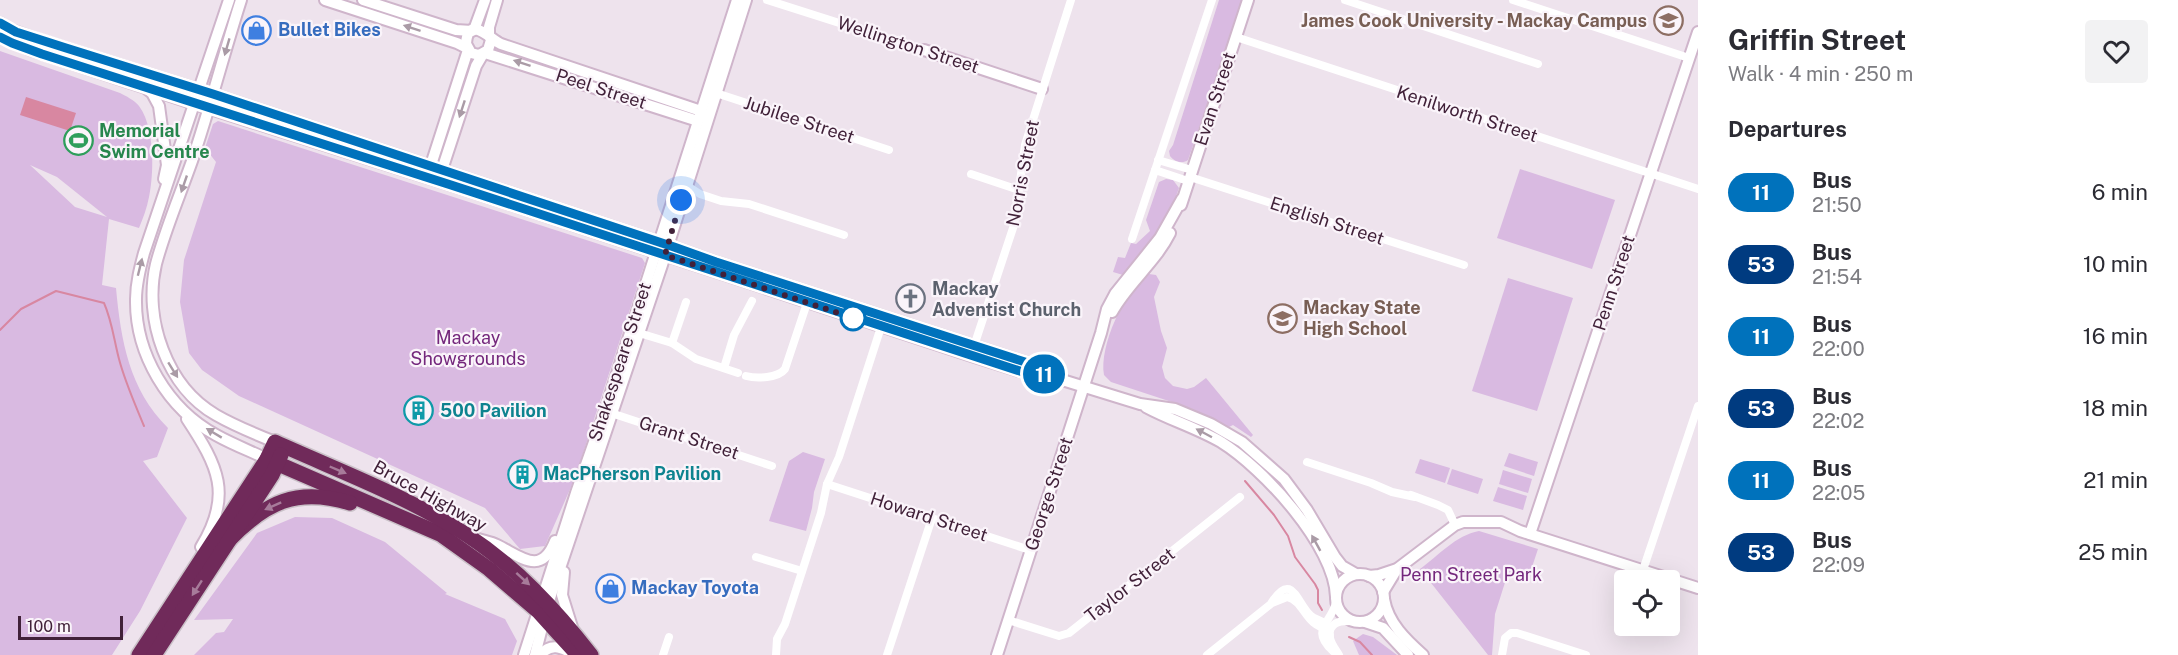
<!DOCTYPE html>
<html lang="en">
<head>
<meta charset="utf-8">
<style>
	:root { --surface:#fff; --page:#f2f2f3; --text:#2b2b33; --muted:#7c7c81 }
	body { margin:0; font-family:"Public Sans",sans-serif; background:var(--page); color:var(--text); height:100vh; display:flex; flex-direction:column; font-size:22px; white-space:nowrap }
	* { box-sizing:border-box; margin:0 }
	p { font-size:20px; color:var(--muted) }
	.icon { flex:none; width:33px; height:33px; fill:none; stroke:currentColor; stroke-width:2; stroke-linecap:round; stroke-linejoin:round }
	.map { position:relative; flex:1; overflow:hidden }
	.sheet { display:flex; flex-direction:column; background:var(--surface); width:480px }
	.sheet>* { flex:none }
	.badge { padding:0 12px; border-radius:20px; font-size:21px; line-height:39px }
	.buttons { position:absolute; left:1614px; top:570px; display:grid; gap:12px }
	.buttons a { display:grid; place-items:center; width:66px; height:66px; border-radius:6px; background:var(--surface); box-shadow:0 6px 24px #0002; font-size:30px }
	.scale { position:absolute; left:18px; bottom:15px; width:105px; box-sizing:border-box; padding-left:6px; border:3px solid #412139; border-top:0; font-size:16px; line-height:21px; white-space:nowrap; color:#412139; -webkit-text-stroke:4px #faf4fa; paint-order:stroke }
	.you { position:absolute; width:30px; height:30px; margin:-15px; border:4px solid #fff; border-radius:50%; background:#1a73e8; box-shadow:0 0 0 9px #1a73e833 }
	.map>.badge { position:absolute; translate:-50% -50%; box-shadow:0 0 0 3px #fff }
	h2 { padding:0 30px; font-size:22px; line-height:54px }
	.round { display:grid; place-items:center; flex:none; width:63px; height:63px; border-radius:6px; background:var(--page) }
	.overview { display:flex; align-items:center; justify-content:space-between; height:102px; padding:0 30px }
	h1 { font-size:28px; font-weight:700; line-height:45px }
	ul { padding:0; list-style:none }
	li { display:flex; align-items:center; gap:18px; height:72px; padding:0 30px }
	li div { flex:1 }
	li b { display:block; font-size:22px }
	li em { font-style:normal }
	li .badge { min-width:66px; font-weight:700; text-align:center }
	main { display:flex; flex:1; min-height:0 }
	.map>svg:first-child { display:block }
	.green { fill:#d9bae1; fill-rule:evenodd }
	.water { fill:#d887a1 }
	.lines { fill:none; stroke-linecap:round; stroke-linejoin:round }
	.stream { stroke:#d887a1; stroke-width:2 }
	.secondary-casing { stroke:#cfb5cb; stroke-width:14 }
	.highway-casing { stroke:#cac1c8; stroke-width:18 }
	.street { stroke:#fff; stroke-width:8 }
	.secondary { stroke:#fff; stroke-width:10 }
	.highway { stroke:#702a5a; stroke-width:15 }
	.oneway { fill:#aa9ba6 }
	.oneway2 { fill:#a77b9a }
	.line-casing { stroke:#fff; stroke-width:14 }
	.line { stroke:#0072bc; stroke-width:9 }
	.walk { stroke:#412139; stroke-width:6; stroke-dasharray:0 10.8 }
	.stop-dot { fill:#fff; stroke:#0072bc; stroke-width:3 }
	.labels { text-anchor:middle; stroke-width:4.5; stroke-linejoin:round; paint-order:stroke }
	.education-label { font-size:18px; font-weight:bold; fill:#785e54; stroke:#faf4fa; text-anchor:end }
	.shop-label { font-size:18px; font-weight:bold; fill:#366cbe; stroke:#faf4fa; text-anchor:start }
	.street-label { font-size:18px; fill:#412139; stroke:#faf4fa }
	.leisure-label { font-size:18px; font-weight:bold; fill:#27864d; stroke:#faf4fa; text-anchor:start }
	.worship-label { font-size:18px; font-weight:bold; fill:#5b616d; stroke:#faf4fa; text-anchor:start }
	.park-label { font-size:18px; fill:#74277c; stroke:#faf4fa }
	.culture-label { font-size:18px; font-weight:bold; fill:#0d838f; stroke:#faf4fa; text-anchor:start }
</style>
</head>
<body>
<main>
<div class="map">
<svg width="1698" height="655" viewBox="0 0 1698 655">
	<rect width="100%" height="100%" fill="#eee3ed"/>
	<g class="green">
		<path d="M1219,0H1243L1188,160C1183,164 1174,162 1170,156L1169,151L1173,145Z"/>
		<path d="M0,51L120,93C126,96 134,100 139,106C155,127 154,173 149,197C147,208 143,218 139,228L109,219L102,285L116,288C121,341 129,389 168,428L157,457L143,461L187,518L140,611L112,655H0ZM30,165L57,177L107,217L75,207Z"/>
		<polygon points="218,121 642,258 645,263 575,478 545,546 520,549 485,508 239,396 202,370 189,353 180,302 184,260 216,162 205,148 213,124"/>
		<polygon points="1520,169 1615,200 1592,269 1497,238"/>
		<polygon points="1166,179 1173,180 1179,188 1171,211 1148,248 1125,272 1123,275 1113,272 1118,257 1125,258 1131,243 1136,244 1150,231 1146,220 1159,182"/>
		<path d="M1149,274L1156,275L1160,282L1154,297L1161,331L1167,348L1162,367L1165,378L1173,386L1187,389L1194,387L1206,378L1253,435L1251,437L1233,425L1229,427L1184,406L1111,382L1104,375C1099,346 1124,291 1149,274Z"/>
		<polygon points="1508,278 1573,298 1537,411 1472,391"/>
		<polygon points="803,452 825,459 814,492 812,508 806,531 769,521 789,461"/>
		<polygon points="1509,453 1538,462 1534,476 1504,466"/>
		<polygon points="1420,459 1450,468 1445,483 1415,473"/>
		<polygon points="1452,469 1483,479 1478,494 1447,484"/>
		<polygon points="1503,470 1532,479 1528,493 1499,484"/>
		<polygon points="1498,487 1527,496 1523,510 1493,501"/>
		<polygon points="295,517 332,518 385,542 447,593 445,594 505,619 517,641 512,655 194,655 216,633 224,632 233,619 194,620 257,533"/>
		<path d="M1479,531L1538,549L1528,579L1508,573L1495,614L1492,655H1488L1420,569C1438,556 1456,535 1479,531Z"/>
		<polygon points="1363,634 1373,637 1397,655 1359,655 1353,641"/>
	</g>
	<polygon class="water" points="26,97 76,113 70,131 20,115"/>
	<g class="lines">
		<g class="stream">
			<path d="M0,330L21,309L56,291L104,303C112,321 114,340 119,359C125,382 135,404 144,426"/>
			<polyline points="1245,481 1274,515 1288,536 1295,557 1315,584 1318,590 1318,603 1322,610"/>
			<polyline points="1349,637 1360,642 1372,655"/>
		</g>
		<defs>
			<g id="secondary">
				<path d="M229,0L144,253C140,268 136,283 136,299C135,354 168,409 216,435C232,444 250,451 267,459"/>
				<path d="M241,0C224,53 210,108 192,161C180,195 165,230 156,264C143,319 167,387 216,415C235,426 255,434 275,442"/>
				<polyline points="325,0 457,43 467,48"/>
				<polyline points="363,0 456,30 472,31"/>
				<polyline points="0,23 6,28 46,42 213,94 674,247 716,262 1028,363 1045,375"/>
				<polyline points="474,30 485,0"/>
				<polyline points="489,36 489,27 497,0"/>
				<polyline points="0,37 31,50 195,104 454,186 972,356 1032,375 1046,375 1140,404 1175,409 1211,424 1242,442 1284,479 1307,510 1335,557 1342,566 1356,574"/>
				<path d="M491,40L488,50L479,55L471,53L466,44C468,13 491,40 501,44L701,111"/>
				<polyline points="924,50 1042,89"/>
				<polyline points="485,53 698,121"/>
				<polyline points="147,89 152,93 159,106 167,165 164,179"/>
				<polyline points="429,171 468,50"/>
				<polyline points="440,176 476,66 483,54"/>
				<polyline points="1181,205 1248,0"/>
				<path d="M1112,312C1128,283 1155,263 1170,233"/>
				<path d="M1146,407C1170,420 1197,428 1221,442C1263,468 1335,546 1336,597"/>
				<path d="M187,419C218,466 233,495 201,547"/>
				<polyline points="1530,534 1698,32"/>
				<path d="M478,539C484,541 491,542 497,545C520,556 541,577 555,541"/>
				<polyline points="564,572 562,595 572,627"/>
				<circle cx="1360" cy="598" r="24"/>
				<polyline points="1369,576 1379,575 1397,569 1455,525 1463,522 1501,522 1520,531 1698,588"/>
				<polyline points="1383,592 1397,569"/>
				<path d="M1384,599C1388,623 1406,640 1423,655"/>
				<polyline points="1365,622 1383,628 1408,655"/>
				<polyline points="524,655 576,493 605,411 737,0"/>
				<polyline points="535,655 548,604 662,265 746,0"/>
				<path d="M540,655C551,643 560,647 574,654"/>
				<polyline points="997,655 1101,333 1107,309 1115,294 1160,238 1182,199"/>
			</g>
			<g id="highway">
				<polyline points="267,459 440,534 489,569 538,611 578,655"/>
				<path d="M229,540C266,502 297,487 350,503"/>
				<path d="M139,655L267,459L275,442C339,471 407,496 467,535C516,567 555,609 591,655"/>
				<polyline points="154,655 272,475 281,455"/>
			</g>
		</defs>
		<use href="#secondary" class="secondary-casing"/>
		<use href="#highway" class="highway-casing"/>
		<g class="street">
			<polyline points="767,0 924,50"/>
			<polyline points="1345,0 1538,64"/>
			<polyline points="1513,0 1689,58"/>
			<polyline points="1236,37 1698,189"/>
			<polyline points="713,92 889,150"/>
			<polyline points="1158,160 1192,170"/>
			<polyline points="1155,170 1188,181"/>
			<polyline points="971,174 1019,190"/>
			<polyline points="1190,177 1464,265"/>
			<polyline points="688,180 689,187 700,194 721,201 749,204 844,235"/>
			<polyline points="1132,239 1212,0"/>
			<polyline points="639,333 672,343 696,359 738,373"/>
			<polyline points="672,343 686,302"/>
			<polyline points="974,346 1014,225 1025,145 1071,0"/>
			<polyline points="724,368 734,335 752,301"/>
			<path d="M746,376C757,379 778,378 785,369L807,303"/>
			<polyline points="608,412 772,466"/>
			<polyline points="1307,462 1371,483 1392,492 1415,497"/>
			<polyline points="827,484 1030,550"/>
			<polyline points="1411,495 1438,505 1448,510 1455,525"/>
			<polyline points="756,557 802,571"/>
			<polyline points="1643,570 1698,406"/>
			<path d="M1272,602C1292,571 1297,603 1310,615C1316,621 1326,620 1329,629C1330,630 1330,637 1330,638C1331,644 1336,650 1339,655"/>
			<polyline points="1008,620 1059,636 1069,633 1240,497"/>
			<path d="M1330,630C1334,621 1342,621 1351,621"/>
			<path d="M1333,651C1310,630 1330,624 1336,603"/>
			<polyline points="663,655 669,637"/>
			<polyline points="776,655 777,639 785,624 821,513 827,484 839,457 881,327"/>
			<polyline points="887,655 932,518"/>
			<path d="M1207,655L1272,603L1287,597C1306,602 1303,625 1330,630"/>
			<polyline points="1502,655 1505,638 1511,633 1517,633 1586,655"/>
		</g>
		<use href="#secondary" class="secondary"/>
		<use href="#highway" class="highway"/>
	</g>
	<defs><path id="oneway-solid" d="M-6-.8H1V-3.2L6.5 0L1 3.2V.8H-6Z" transform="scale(1.5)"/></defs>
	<g class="oneway">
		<use href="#oneway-solid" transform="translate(412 28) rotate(-162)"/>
		<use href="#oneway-solid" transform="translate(227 47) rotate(106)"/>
		<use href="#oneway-solid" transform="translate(522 63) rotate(-162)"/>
		<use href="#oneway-solid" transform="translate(462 109) rotate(108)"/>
		<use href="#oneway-solid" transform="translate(184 184) rotate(109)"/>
		<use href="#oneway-solid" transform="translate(140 267) rotate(-76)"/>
		<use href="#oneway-solid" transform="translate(173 370) rotate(58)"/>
		<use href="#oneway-solid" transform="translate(214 433) rotate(-149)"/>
		<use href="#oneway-solid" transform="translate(1204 433) rotate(-152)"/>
		<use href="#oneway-solid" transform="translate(1316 543) rotate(-119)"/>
	</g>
	<g class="oneway2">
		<use href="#oneway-solid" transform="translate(338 470) rotate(23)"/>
		<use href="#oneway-solid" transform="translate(273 506) rotate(156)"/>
		<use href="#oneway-solid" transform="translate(523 579) rotate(42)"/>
		<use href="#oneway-solid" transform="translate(197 588) rotate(123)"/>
	</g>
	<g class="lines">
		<defs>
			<polyline id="line" points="0,23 16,32 66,48 213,94 674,247 716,262 1028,363 1046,375 1032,375 451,185 42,54 12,43 0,37"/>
		</defs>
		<use href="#line" class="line-casing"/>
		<use href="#line" class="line"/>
		<polyline class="walk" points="681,200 665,255 853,318"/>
	</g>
	<defs>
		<symbol id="university-ring" viewBox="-11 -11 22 22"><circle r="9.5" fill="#faf4fa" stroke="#8d6e63" stroke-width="1.5"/><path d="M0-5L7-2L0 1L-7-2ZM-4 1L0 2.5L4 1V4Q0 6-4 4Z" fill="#8d6e63"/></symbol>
		<symbol id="shop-ring" viewBox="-11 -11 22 22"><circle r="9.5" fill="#faf4fa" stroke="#3f7fe0" stroke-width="1.5"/><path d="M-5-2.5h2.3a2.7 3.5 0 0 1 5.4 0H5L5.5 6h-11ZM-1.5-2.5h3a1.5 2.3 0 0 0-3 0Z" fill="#3f7fe0"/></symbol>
		<symbol id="stadium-ring" viewBox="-11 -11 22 22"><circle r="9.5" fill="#faf4fa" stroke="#2e9e5b" stroke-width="1.5"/><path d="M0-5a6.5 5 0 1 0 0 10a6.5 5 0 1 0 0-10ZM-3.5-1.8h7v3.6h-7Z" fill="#2e9e5b"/></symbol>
		<symbol id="church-ring" viewBox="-11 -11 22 22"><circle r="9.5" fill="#faf4fa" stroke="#6b7280" stroke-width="1.5"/><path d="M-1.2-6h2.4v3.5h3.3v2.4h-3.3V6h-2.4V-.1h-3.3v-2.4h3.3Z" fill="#6b7280"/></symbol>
		<symbol id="school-ring" viewBox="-11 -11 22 22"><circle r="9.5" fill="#faf4fa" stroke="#8d6e63" stroke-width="1.5"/><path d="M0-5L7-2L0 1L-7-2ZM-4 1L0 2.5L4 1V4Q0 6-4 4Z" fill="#8d6e63"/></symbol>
		<symbol id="building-ring" viewBox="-11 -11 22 22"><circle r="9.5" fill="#faf4fa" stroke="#0f9aa8" stroke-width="1.5"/><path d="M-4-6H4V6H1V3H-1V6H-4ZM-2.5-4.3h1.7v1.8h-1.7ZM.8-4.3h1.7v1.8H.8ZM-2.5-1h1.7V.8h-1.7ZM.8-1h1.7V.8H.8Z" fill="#0f9aa8"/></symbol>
	</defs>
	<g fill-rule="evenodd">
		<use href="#university-ring" x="1652" y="4" width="33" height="33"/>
		<use href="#shop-ring" x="240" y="14" width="33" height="33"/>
		<use href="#stadium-ring" x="62" y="124" width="33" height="33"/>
		<use href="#church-ring" x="894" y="282" width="33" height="33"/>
		<use href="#school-ring" x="1266" y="302" width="33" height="33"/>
		<use href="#building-ring" x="402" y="394" width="33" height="33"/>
		<use href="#building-ring" x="506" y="458" width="33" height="33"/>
		<use href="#shop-ring" x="594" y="572" width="33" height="33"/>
	</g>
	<circle class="stop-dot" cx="853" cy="318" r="12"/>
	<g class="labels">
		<g class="education-label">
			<text x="1647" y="27">James Cook University - Mackay Campus</text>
			<text x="1303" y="314" text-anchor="start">Mackay State<tspan x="1303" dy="21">High School</tspan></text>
		</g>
		<g class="shop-label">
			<text x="278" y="36">Bullet Bikes</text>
			<text x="631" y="594">Mackay Toyota</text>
		</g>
		<g class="street-label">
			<text transform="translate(908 45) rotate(18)" y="6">Wellington Street</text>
			<text transform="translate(601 89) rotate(18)" y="6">Peel Street</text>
			<text transform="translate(1215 99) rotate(-72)" y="6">Evan Street</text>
			<text transform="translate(1467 114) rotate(18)" y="6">Kenilworth Street</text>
			<text transform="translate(799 120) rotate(18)" y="6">Jubilee Street</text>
			<text transform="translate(1023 173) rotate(-79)" y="6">Norris Street</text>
			<text transform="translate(1327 221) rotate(18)" y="6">English Street</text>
			<text transform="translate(1614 283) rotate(-72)" y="6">Penn Street</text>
			<text transform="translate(620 362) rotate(-72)" y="6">Shakespeare Street</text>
			<text transform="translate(689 438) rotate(18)" y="6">Grant Street</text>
			<text transform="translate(1049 494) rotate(-72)" y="6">George Street</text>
			<text transform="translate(430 496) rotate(29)" y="6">Bruce Highway</text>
			<text transform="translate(929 517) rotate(18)" y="6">Howard Street</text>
			<text transform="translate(1130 585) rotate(-38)" y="6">Taylor Street</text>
		</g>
		<g class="leisure-label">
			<text x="99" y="137">Memorial<tspan x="99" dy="21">Swim Centre</tspan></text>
		</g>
		<g class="worship-label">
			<text x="932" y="295">Mackay<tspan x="932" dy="21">Adventist Church</tspan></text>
		</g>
		<g class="park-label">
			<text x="468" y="344">Mackay<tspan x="468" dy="21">Showgrounds</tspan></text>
			<text x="1471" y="581">Penn Street Park</text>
		</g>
		<g class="culture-label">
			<text x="440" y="417">500 Pavilion</text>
			<text x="543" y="480">MacPherson Pavilion</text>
		</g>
	</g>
</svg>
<div class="buttons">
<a><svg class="icon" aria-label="locate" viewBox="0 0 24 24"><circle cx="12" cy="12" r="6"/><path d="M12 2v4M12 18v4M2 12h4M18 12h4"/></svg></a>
</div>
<div class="scale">100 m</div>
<div class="you" style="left:681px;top:200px"></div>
<b class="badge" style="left:1044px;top:374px;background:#0072bc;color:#fff">11</b>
</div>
<section class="sheet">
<div class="overview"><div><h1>Griffin Street</h1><p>Walk · 4 min · 250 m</p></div><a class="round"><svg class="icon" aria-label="heart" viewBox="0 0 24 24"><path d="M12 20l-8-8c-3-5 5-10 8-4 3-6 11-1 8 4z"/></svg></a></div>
<h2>Departures</h2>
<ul>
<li><span class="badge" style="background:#0072bc;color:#fff">11</span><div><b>Bus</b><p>21:50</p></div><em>6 min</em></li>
<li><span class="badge" style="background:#003b80;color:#fff">53</span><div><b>Bus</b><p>21:54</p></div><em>10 min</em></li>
<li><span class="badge" style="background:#0072bc;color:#fff">11</span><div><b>Bus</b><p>22:00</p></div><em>16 min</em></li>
<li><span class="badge" style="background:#003b80;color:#fff">53</span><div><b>Bus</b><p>22:02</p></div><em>18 min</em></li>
<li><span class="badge" style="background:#0072bc;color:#fff">11</span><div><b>Bus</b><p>22:05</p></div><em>21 min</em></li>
<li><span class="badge" style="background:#003b80;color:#fff">53</span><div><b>Bus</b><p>22:09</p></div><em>25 min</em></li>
</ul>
</section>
</main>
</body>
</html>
